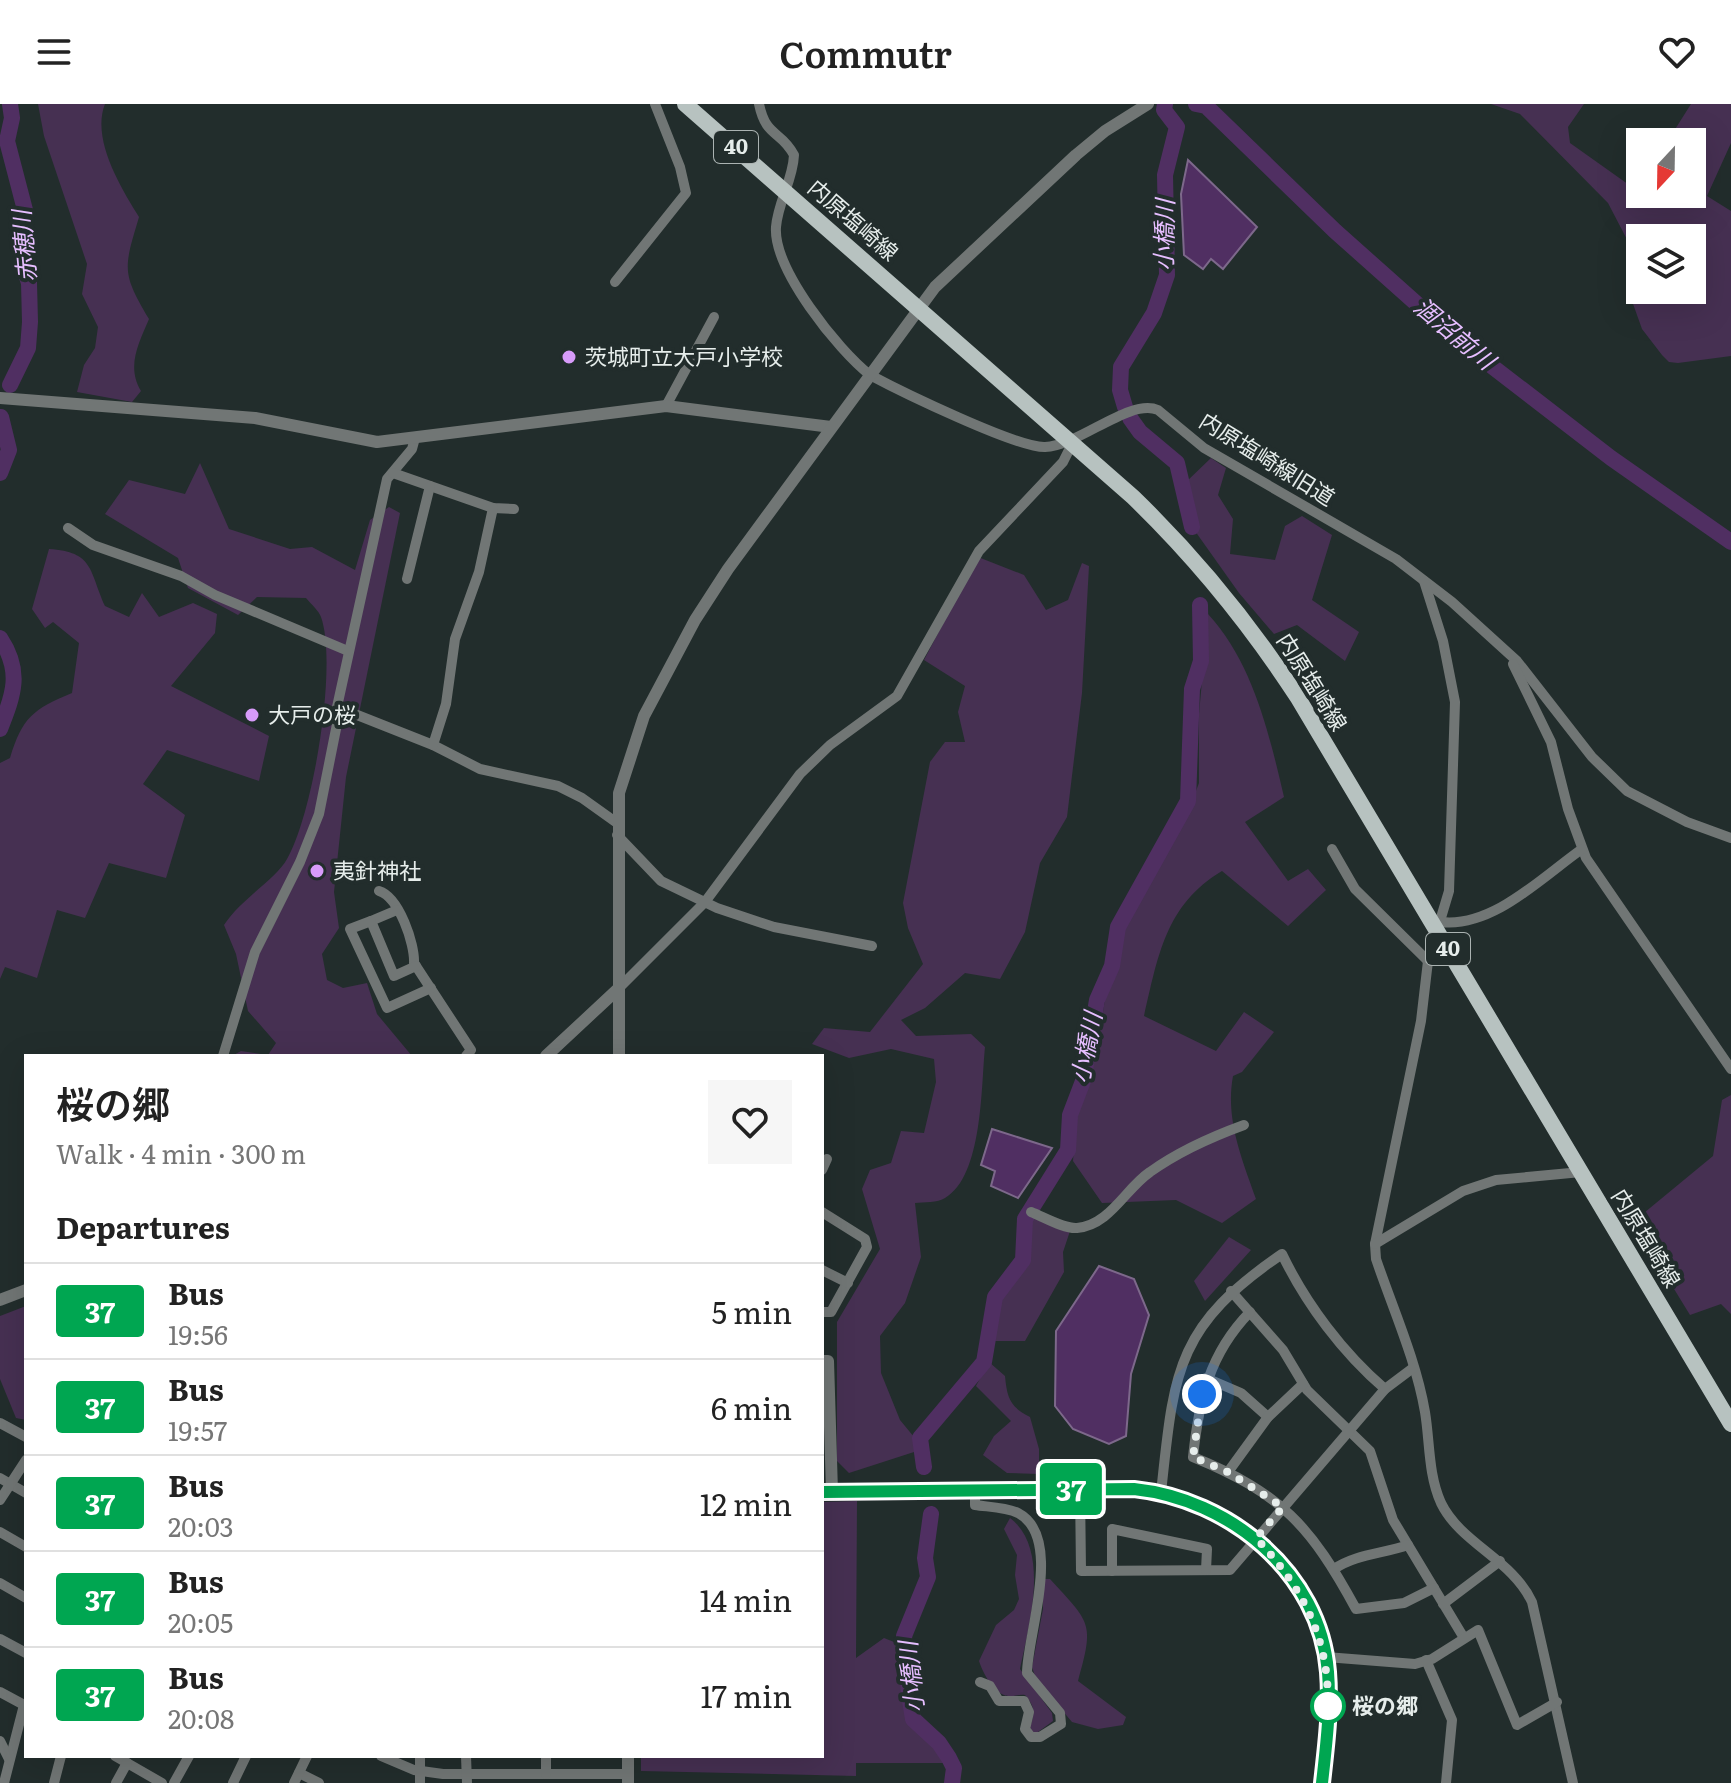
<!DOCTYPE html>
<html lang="en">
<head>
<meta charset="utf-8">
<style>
	:root { --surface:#fff; --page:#f6f6f6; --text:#222; --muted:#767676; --line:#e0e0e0 }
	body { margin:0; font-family:Literata,"Noto Sans JP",serif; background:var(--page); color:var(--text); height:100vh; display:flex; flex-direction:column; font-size:30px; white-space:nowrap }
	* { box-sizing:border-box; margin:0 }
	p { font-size:26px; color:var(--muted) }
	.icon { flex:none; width:44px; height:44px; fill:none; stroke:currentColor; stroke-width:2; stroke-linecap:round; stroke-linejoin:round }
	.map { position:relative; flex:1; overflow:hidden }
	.drawer { position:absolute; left:24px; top:950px; width:800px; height:704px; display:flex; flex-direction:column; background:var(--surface); border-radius:0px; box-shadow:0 8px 32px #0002 }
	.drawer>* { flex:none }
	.badge { padding:0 16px; border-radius:6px; font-size:28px; line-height:52px }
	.needle { width:52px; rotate:202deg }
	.buttons { position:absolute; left:1626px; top:24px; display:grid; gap:16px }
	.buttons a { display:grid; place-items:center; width:80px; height:80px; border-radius:0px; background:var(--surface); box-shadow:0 8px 32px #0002; font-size:40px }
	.you { position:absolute; width:40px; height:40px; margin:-20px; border:6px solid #fff; border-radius:50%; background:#1a73e8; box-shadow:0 0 0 12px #1a73e833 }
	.map>.badge { position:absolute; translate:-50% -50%; box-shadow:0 0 0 4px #fff }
	h2 { padding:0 32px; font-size:30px; line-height:72px }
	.round { display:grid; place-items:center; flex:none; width:84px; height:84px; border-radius:0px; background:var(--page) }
	.overview { display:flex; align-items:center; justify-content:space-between; height:136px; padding:0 32px }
	h1 { font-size:38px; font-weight:600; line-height:60px }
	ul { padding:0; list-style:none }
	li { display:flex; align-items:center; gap:24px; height:96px; padding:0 32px; border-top:2px solid var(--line) }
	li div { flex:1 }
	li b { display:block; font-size:30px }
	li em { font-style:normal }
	li .badge { min-width:88px; font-weight:700; text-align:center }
	header { display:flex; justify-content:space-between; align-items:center; height:104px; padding:0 32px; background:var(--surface); font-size:36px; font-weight:600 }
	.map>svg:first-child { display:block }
	.green { fill:#463052; fill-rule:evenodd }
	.water { fill:#502f62; stroke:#7d688b; stroke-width:2 }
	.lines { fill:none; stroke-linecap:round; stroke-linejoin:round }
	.river { stroke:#502f62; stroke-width:16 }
	.minor { stroke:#717675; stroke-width:10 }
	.tertiary { stroke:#717675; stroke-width:12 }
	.primary { stroke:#b7c2c0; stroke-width:16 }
	.line-casing { stroke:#fff; stroke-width:18 }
	.line { stroke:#00a651; stroke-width:12 }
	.walk { stroke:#e6edeb; stroke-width:8; stroke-dasharray:0 14.4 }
	.poi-dot { fill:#d79bf9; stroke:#222d2c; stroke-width:3 }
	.stop-dot { fill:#fff; stroke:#00a651; stroke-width:4 }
	.labels { text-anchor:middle; stroke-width:8; stroke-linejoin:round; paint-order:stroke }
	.shield { fill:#222d2c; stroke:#abb3b2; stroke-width:2 }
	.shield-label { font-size:20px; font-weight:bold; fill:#e6edeb }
	.street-label { font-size:22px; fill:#e6edeb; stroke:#222d2c }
	.poi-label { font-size:22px; fill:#e6edeb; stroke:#222d2c; text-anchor:start }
	.stop-label { font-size:22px; font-weight:bold; fill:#e6edeb; stroke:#222d2c; text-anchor:start }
	.water-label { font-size:24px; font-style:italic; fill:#e6beff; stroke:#222d2c }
</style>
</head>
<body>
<header><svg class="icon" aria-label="menu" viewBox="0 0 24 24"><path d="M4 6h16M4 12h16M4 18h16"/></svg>Commutr<svg class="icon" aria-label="heart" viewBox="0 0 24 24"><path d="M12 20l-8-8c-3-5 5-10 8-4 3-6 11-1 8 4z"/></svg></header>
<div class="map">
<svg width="1731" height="1679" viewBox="0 0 1731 1679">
	<rect width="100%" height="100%" fill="#222d2c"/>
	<g class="green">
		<path d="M38,0H105C91,35 121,84 139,113C124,164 121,168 149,215C139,239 126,262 141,287L132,298L77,288L84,261L95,244L98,223L82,190L87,160L44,32Z"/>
		<path d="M1491,0H1584L1568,23L1570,39L1632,83L1640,74V90H1692V38H1667L1691,0H1731V39L1707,92L1731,107V252L1678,259L1669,258L1662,251L1642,225L1627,183L1635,157L1633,147L1608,99L1520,10ZM1640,134H1692V186H1640Z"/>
		<polygon points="1211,354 1226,364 1218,391 1233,415 1230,450 1275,456 1285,422 1302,412 1332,431 1312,496 1359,528 1345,557 1297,521 1274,530 1239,489 1195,427 1196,408 1185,379"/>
		<path d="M200,359L229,425L290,445L312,443L355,466L370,416L389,403L400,409L346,673L334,788L339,824L322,850L327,876L343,884L367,879L377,910L412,952H232L241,947L268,951L276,939L248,907L236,850L224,821C241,795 276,775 287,755C313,710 338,561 321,513C319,507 311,500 306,494L257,493L238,511L188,484L178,454L105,410L129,376L185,390Z"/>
		<path d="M49,445C94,448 89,466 105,502L129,513L142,489L159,513L193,499L217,510L215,529L171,582L269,632L259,677L167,646L143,680L185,711L166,774L109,759L85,814L57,806L37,874L5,863L0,875V659L10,654C22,614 33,605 72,589L79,539L53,518L45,524L32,505Z"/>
		<path d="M978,453L1024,471L1046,506L1068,496L1082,459L1089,462L1082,589L1067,713L1040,759L1025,828L1000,875L965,869L925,904L901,916L916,932L971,930L985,943C981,982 983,1072 945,1094C938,1099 923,1098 915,1099L921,1153L905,1199L880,1232L881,1269L900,1316L914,1333V1348L849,1369L837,1357V1218L880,1145L862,1085L870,1066L891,1059L901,1027L924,1029L936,978L934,955L891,945L849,954L812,940L824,924L870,928L923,860L908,824L903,799L930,658L945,638H965L958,608L965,582L924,556Z"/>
		<path d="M1208,510C1253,559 1269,629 1284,693L1245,718L1288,777L1308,765L1326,786L1288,822L1222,767C1165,801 1158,853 1144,912L1216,947L1244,908L1274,928L1242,968L1233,972C1225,1015 1242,1055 1256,1095L1222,1119L1176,1096L1102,1099L1073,1057L1077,1009L1095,955L1105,896L1125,817L1184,719L1199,679V610Z"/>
		<polygon points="1731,991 1731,1210 1721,1200 1690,1211 1633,1118 1713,1052 1722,996"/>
		<polygon points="1032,1114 1070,1127 1063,1148 1064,1168 1025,1237 995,1237 995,1209 1005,1185 1026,1160"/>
		<polygon points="1229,1133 1251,1146 1205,1197 1194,1177"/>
		<polygon points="26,1202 26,1316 16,1314 0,1275 0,1212"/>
		<path d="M989,1258L1005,1272C1007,1294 1010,1303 1030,1313L1039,1345V1370L1007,1369L983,1351L994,1332L1011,1317L976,1282Z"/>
		<polygon points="857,1397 856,1554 884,1534 899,1540 908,1612 929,1634 944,1659 856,1659 856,1672 641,1667 641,1652 822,1652 822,1398"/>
		<path d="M1010,1414C1051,1445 1029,1522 1020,1565L1052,1609L1053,1617L1038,1628H1032L1030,1623C1035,1610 1035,1602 1025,1591C1017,1590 1010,1594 1004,1591C992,1586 983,1569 979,1557L996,1521L1014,1506L1019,1495L1015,1471L1017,1451L1004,1425Z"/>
		<path d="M1043,1475H1050C1090,1519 1095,1518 1078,1577L1126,1613L1123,1621L1098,1625L1072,1618L1036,1575L1032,1563L1043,1505Z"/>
	</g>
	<g class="water">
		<polygon points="1188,56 1257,123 1223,165 1211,155 1203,165 1184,151 1181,90"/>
		<polygon points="992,1025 1052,1044 1018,1094 991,1082 995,1067 981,1061"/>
		<polygon points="1099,1162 1134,1175 1149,1211 1131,1270 1126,1332 1109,1340 1073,1325 1055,1302 1056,1227"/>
	</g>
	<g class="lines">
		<g class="river">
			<polyline points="1196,0 1206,2 1335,127 1454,233 1611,354 1731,438"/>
			<polyline points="10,281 28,244 30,218 29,179 22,157 25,106 7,37 12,14 10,0"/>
			<polyline points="1125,303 1120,286 1121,263 1154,209 1167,171 1165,71 1177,23 1164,6 1165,0"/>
			<polyline points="1130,314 1140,328 1177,359 1192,423"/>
			<polyline points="0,369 9,346 1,313"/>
			<path d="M0,534C22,567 14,590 0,625"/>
			<polyline points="924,1363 920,1334 984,1258 995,1193 1023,1156 1025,1115 1068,1046 1070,1011 1083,977 1097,896 1112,862 1118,823 1188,697 1192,585 1201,557 1200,501"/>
			<polyline points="931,1410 925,1454 928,1473 904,1532 909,1590 913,1615 939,1639 949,1654 954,1664 952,1679"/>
		</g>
		<g class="minor">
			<path d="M759,0C766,34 781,26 794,51C793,76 778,98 776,123C773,165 838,246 870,271C900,287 1017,344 1045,343C1079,342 1129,294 1158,306L1204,344L1396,455L1452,498L1517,557L1592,653L1627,687L1687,718L1731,734"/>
			<polyline points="615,178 686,89 680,63 655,0"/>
			<polyline points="666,302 714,213"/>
			<polyline points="415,334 412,345 387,375 337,603 433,641 480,665 558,682 582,694 617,719"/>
			<polyline points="393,369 493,404 514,405"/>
			<polyline points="68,424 93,441 181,472 215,491 348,547"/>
			<polyline points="407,475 430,382"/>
			<path d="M1424,477L1443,537L1455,598L1449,787L1428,857L1421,917L1375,1140L1376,1155C1393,1205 1416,1256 1425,1308C1430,1338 1428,1370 1441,1399C1461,1440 1512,1455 1532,1498L1573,1679"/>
			<polyline points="1513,560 1551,638 1568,705 1586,754 1731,965"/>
			<polyline points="433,641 446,600 455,535 479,468 493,404"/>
			<polyline points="617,731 661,777 717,804 774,823 872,842"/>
			<polyline points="1332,745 1355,785 1428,857"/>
			<path d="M379,787C399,793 415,840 414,859L471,946L466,952"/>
			<polyline points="397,806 371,817 394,872 416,862"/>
			<polyline points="371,817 350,825 387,904 431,884"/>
			<path d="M1441,818C1493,824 1542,773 1582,745"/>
			<polyline points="618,885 705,798 800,670 830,641 897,592 979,447 1063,358 1073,338"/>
			<polyline points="223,952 255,848 300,758 319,710 340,605"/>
			<polyline points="822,1066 827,1055"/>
			<polyline points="822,1108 865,1135 867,1143 831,1208 822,1208"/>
			<path d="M1031,1108C1044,1113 1064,1125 1077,1124C1110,1121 1125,1085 1150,1068C1178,1048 1211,1033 1244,1021"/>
			<polyline points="1375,1140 1463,1087 1496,1076 1581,1068"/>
			<polyline points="822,1166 848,1179"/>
			<polyline points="1231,1187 1283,1246 1307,1286 1370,1347 1393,1416 1464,1534"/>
			<path d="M1250,1208C1209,1250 1199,1296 1193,1353C1281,1389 1311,1422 1356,1505L1404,1499L1434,1484"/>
			<polyline points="1206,1274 1241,1289 1268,1313"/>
			<polyline points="0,1319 26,1333"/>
			<polyline points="1228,1368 1268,1313 1303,1280"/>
			<polyline points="0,1374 26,1389"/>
			<polyline points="1080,1384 1081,1467 1230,1466 1385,1285 1413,1264"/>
			<path d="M975,1387V1401C988,1403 1006,1403 1018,1409C1064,1433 1027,1531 1027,1569L1060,1609L1061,1620L1040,1633H1031L1025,1625L1029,1608L1024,1597H999L990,1582L980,1578"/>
			<path d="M1161,1389C1174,1268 1175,1223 1282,1150C1306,1200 1343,1249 1385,1285"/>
			<polyline points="0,1396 26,1356"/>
			<polyline points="0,1428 26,1443"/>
			<path d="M1334,1465C1356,1450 1382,1450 1408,1441"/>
			<polyline points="1112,1467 1112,1425 1207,1445 1206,1466"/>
			<polyline points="0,1479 26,1494"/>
			<polyline points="1443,1500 1500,1457"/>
			<polyline points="0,1535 26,1549"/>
			<polyline points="1326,1553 1415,1560 1432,1555 1478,1526 1517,1621 1557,1598"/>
			<polyline points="1426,1556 1452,1616 1446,1679"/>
			<polyline points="0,1588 26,1602"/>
			<polyline points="0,1637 9,1655"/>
			<polyline points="115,1652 162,1679"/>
			<polyline points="381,1652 414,1666 443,1670 628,1670"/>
			<polyline points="420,1652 420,1679"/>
			<polyline points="466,1652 467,1679"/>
			<polyline points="299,1669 319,1679"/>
			<polyline points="546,1670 546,1652"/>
			<polyline points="4,1679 24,1601"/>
			<polyline points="54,1679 61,1652"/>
			<polyline points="116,1679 127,1659"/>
			<polyline points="174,1679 189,1652"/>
			<polyline points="233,1679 246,1652"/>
			<polyline points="294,1679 307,1652"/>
		</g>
		<g class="tertiary">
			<polyline points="0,294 255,314 377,338 666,302 831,323"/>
			<polyline points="546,952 618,885"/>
			<polyline points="619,952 619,689 644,612 695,516 728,465 935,183 1076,51 1105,27 1148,0"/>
			<polyline points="0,1196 26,1186"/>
			<polyline points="822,1257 828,1257 832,1388"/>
			<path d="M822,1388L1134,1385C1229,1394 1320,1468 1328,1568C1331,1605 1326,1643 1322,1679"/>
			<polyline points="628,1652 628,1679"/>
		</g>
		<path class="primary" d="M685,0L1133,393C1196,454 1250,520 1298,594L1731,1320"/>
	</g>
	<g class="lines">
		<defs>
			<path id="line" d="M822,1388L1134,1385C1229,1395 1320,1468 1328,1568C1331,1605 1326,1643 1322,1679"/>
		</defs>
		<use href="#line" class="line-casing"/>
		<use href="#line" class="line"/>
		<path class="walk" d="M1202,1290L1193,1353L1228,1368L1283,1403L1256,1434C1302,1483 1329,1533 1328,1602"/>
	</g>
	<g class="poi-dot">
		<circle cx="569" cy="253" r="8"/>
		<circle cx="252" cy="611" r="8"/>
		<circle cx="317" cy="767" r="8"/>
	</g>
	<circle class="stop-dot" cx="1328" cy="1602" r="16"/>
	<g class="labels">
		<g class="shield">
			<rect x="714" y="27" width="44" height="32" rx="6"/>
			<rect x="1426" y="829" width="44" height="32" rx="6"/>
		</g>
		<g class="shield-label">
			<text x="736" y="50">40</text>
			<text x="1448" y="852">40</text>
		</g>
		<g class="street-label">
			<text transform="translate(853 116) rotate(41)" y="8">内原塩崎線</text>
			<text transform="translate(1267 355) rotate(32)" y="8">内原塩崎線旧道</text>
			<text transform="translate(1312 578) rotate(58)" y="8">内原塩崎線</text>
			<text transform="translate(1646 1134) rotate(59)" y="8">内原塩崎線</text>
		</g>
		<g class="poi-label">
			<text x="585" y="261">茨城町立大戸小学校</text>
			<text x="268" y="619">大戸の桜</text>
			<text x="333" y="775">夷針神社</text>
		</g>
		<g class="stop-label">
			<text x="1352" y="1610">桜の郷</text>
		</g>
		<g class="water-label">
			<text transform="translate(1165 131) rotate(-89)" y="8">小橋川</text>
			<text transform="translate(25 142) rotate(-95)" y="8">赤穂川</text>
			<text transform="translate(1454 230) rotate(40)" y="8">涸沼前川</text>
			<text transform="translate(1087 944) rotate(-79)" y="8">小橋川</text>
			<text transform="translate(912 1573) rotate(-96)" y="8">小橋川</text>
		</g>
	</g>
</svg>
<div class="buttons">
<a><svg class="needle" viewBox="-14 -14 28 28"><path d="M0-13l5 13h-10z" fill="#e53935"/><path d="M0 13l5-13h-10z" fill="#767676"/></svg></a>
<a><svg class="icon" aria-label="layers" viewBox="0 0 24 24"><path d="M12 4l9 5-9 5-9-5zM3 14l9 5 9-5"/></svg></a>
</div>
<div class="you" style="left:1202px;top:1290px"></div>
<b class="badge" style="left:1071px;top:1385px;background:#00a651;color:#fff">37</b>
<section class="drawer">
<div class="overview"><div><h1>桜の郷</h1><p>Walk · 4 min · 300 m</p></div><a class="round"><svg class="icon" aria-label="heart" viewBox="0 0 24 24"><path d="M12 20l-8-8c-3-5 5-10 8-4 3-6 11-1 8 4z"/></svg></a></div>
<h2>Departures</h2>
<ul>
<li><span class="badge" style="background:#00a651;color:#fff">37</span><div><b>Bus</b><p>19:56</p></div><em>5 min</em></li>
<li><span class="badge" style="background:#00a651;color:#fff">37</span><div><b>Bus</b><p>19:57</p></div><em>6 min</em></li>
<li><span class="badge" style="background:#00a651;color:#fff">37</span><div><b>Bus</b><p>20:03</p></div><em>12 min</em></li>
<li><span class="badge" style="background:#00a651;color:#fff">37</span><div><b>Bus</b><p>20:05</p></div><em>14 min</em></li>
<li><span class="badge" style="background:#00a651;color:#fff">37</span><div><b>Bus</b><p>20:08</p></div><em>17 min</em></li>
</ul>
</section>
</div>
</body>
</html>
